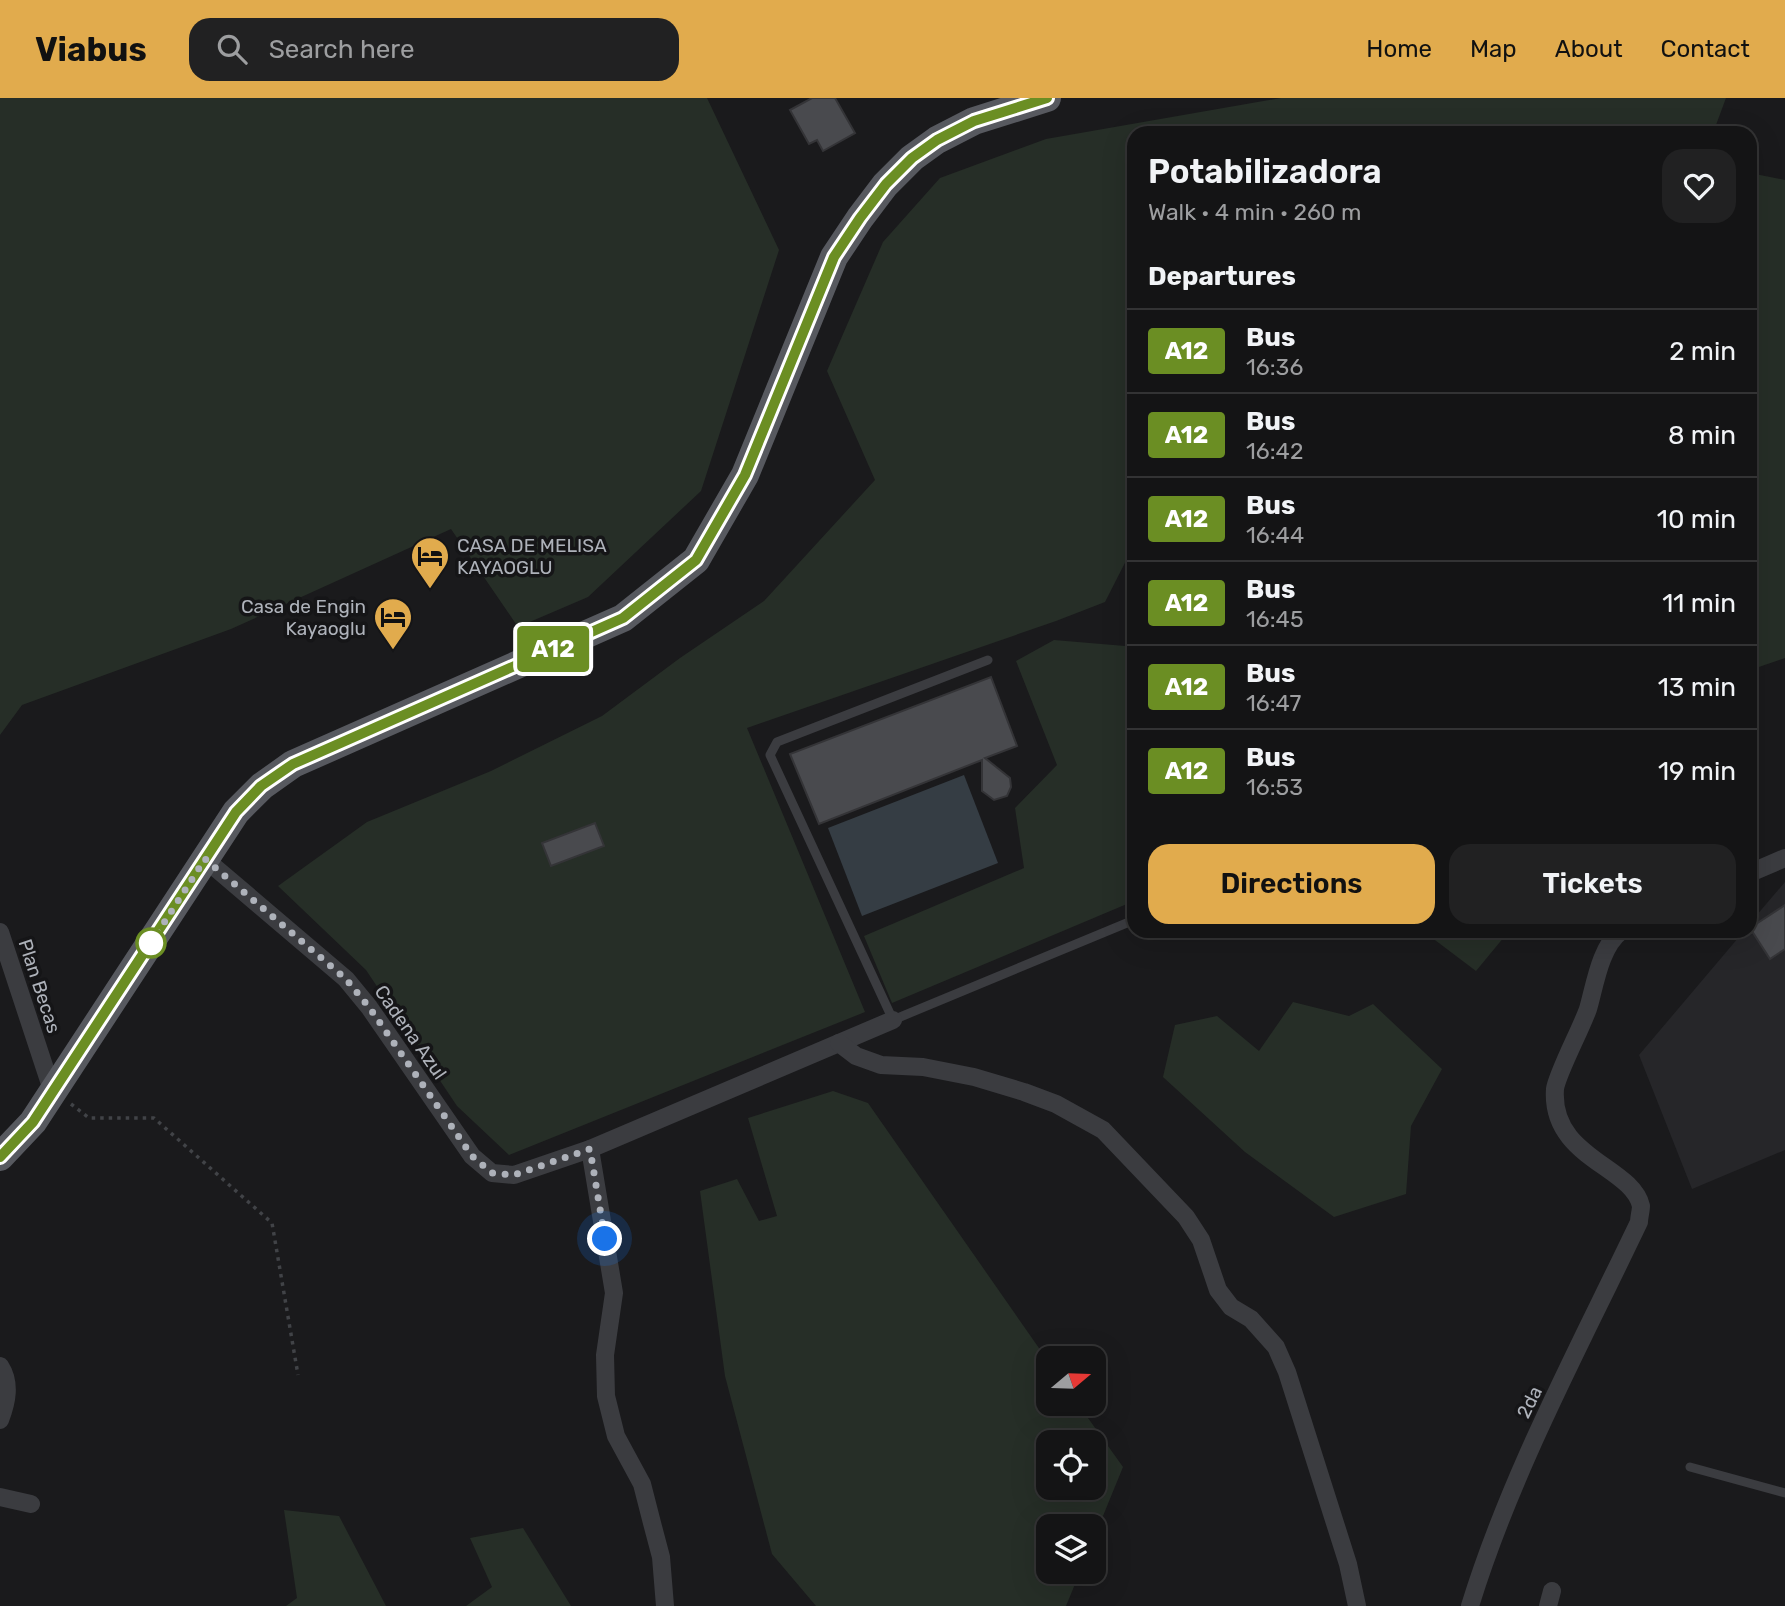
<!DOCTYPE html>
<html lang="en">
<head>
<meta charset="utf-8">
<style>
	:root { --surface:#141415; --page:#212122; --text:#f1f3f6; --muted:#9d9ea0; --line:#333334; --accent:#e1ab4d }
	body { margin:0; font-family:Rubik,sans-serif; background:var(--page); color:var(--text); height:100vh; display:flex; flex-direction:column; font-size:26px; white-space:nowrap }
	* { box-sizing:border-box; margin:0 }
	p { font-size:23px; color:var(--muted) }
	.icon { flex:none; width:38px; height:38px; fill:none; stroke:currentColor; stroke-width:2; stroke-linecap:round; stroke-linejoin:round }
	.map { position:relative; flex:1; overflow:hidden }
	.sheet { position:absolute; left:1127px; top:28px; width:630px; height:812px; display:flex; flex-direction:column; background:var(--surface); border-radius:21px; box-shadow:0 7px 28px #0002,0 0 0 2px var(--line) }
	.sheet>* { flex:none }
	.badge { padding:0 14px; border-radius:5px; font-size:24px; line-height:46px }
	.needle { width:46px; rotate:71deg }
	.fabs { position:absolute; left:1036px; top:1248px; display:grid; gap:14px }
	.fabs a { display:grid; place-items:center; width:70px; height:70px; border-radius:14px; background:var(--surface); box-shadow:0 7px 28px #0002,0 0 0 2px var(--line); font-size:35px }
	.you { position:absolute; width:35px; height:35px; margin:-18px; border:5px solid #fff; border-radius:50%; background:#1a73e8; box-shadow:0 0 0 10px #1a73e833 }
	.map>.badge { position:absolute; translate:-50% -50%; box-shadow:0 0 0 4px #fff }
	h2 { padding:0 21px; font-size:26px; line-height:63px }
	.round { display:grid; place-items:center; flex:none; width:74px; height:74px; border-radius:21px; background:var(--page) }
	.summary { display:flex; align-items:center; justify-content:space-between; height:119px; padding:0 21px }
	h1 { font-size:33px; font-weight:600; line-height:52px }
	.cta { display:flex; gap:14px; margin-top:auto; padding:14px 21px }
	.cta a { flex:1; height:80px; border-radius:21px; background:var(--accent); color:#111; font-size:28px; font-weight:600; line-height:80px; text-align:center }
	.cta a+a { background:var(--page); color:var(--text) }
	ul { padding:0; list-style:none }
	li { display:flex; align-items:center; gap:21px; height:84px; padding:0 21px; border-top:2px solid var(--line) }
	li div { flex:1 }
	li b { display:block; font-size:26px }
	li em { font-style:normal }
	li .badge { min-width:77px; font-weight:700; text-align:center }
	header { display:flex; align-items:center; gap:42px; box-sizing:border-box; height:98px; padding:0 35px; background:var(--accent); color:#111 }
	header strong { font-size:33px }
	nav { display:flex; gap:38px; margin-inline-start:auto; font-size:24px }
	.search { width:490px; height:63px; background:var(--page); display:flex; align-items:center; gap:18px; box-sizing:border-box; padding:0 24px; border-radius:21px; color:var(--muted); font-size:26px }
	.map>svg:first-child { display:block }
	.built { fill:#262629 }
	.green { fill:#262e27; fill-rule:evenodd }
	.water { fill:#353d44 }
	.building { fill:#494a4e; stroke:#343437; stroke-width:2 }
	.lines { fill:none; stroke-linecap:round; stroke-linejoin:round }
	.path { stroke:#414347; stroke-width:3.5; stroke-dasharray:3.5 5; stroke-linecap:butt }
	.lane { stroke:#3b3c40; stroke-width:9 }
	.street { stroke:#3b3c40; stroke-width:18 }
	.primary { stroke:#57595f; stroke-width:28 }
	.line-casing { stroke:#fff; stroke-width:16 }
	.line { stroke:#6b8e23; stroke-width:10 }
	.walk { stroke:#aeb2ba; stroke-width:7; stroke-dasharray:0 12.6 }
	.stop-dot { fill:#fff; stroke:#6b8e23; stroke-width:3.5 }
	.labels { text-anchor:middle; stroke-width:7; stroke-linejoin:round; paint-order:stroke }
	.poi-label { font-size:19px; fill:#aeb2ba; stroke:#151517; text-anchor:start }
	.street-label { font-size:19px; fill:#aeb2ba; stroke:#151517 }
</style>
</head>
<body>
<header>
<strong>Viabus</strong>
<div class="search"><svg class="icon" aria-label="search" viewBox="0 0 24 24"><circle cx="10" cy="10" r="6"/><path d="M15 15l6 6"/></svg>Search here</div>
<nav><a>Home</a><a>Map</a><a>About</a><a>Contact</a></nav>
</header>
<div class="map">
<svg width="1785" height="1508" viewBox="0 0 1785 1508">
	<rect width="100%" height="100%" fill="#1a1a1c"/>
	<polygon class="built" points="1785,784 1785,1052 1692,1091 1639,957 1744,833 1750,833 1750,825"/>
	<g class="green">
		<polygon points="0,0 707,0 779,152 701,393 588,499 518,529 451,431 231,531 22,607 0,637"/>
		<polygon points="1281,0 1726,0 1713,35 1134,35 1134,447 1105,504 1056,523 747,630 865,914 509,1057 457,1008 366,872 278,788 367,724 491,673 602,618 680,560 764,503 875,382 827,273 883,144 940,80 1046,41"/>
		<polygon points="1750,75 1785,82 1785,560 1750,572"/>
		<polygon points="1134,534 1134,803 892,905 864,838 1024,770 1015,710 1057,667 1016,563 1054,542 1125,548"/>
		<polygon points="1423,833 1509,833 1476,873"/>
		<polygon points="1293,904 1349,918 1373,906 1442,971 1411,1028 1406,1096 1334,1119 1245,1054 1163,979 1175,927 1217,918 1259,953"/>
		<path d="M833,993L868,1005L1048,1263V1306H1078L1123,1369L1094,1440V1428H1048V1474H1080L1066,1508H816L772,1456L725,1278L700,1093L737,1081L759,1123L777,1118L748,1020ZM1094,1344V1390H1048V1344Z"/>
		<polygon points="284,1412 339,1418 386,1508 286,1508 297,1500"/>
		<polygon points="523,1430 571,1508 466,1508 492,1489 470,1440"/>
	</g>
	<polygon class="water" points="964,677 998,765 862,818 828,730"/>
	<g class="building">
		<polygon points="812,0 835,0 855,35 823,53 817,42 809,46 790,12"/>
		<polygon points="991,579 1017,648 985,660 1010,680 1011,689 1007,698 994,702 982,693 982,662 819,726 790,656"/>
		<polygon points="595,725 604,748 551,768 542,745"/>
		<polygon points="1785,807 1785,851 1770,861 1750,830"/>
	</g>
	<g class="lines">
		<polyline class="path" points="71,1006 89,1020 154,1020 272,1125 298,1277"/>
		<g class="lane">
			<polyline points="988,562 777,644 770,657 893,922 1134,822"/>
			<polyline points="1690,1369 1785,1395"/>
		</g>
		<g class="street">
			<polyline points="205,761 346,881 369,909 472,1058 492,1075 514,1077 590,1051 893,922"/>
			<polyline points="1750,775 1785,760"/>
			<polyline points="0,834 53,995"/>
			<polyline points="839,945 856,958 881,967 923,969 974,979 1024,994 1056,1006 1103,1032 1186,1119 1201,1142 1218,1192 1231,1209 1251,1221 1276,1249 1287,1274 1348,1466 1357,1508"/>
			<polyline points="590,1051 614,1195 605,1257 606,1298 616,1338 642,1386 652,1425 661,1459 665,1508"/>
			<path d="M0,1268C11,1285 7,1304 0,1322"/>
			<polyline points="0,1399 31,1406"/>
			<path d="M1470,1508C1511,1375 1579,1250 1639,1124C1639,1120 1641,1112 1641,1108C1632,1068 1550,1060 1555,991C1557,976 1581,931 1588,911C1595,887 1600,849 1621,833"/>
			<polyline points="1548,1508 1552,1493"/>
		</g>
		<polyline class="primary" points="0,1059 33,1024 236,714 262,688 293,666 623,520 696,462 745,377 834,159 860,120 885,87 912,60 937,42 974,23 1047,0"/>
	</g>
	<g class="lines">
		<defs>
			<polyline id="line" points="0,1059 33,1024 236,714 261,688 293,666 623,520 696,462 745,377 834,159 860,120 886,86 912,60 937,42 974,23 1047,0"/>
		</defs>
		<use href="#line" class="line-casing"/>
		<use href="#line" class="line"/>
		<polyline class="walk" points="151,845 205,761 346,881 369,909 472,1058 492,1075 514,1077 590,1051 605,1141"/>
	</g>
	<defs>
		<symbol id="hotel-pin" viewBox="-11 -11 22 30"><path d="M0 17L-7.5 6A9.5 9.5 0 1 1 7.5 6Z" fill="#e1ab4d" stroke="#151517"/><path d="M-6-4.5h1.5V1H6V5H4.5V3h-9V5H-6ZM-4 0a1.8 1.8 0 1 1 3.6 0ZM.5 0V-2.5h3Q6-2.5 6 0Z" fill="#111"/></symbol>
	</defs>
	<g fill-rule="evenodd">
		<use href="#hotel-pin" x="408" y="436" width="44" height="60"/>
		<use href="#hotel-pin" x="371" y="497" width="44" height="60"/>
	</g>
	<circle class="stop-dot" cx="151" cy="845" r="14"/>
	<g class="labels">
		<g class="poi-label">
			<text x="457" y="454">CASA DE MELISA<tspan x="457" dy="22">KAYAOGLU</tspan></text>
			<text x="366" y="515" text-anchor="end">Casa de Engin<tspan x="366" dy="22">Kayaoglu</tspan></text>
		</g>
		<g class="street-label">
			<text transform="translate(40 888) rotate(72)" y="7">Plan Becas</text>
			<text transform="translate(411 934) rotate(55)" y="7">Cadena Azul</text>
			<text transform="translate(1529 1304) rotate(-64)" y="7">2da</text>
		</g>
	</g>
</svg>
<div class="fabs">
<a><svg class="needle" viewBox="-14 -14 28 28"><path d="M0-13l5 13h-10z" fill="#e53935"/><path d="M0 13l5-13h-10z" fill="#9d9ea0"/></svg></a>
<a><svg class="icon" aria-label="locate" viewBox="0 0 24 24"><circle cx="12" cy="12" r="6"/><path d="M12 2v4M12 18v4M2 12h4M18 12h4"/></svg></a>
<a><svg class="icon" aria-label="layers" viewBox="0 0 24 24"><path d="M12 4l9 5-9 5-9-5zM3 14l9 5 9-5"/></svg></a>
</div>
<div class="you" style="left:605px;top:1141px"></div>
<b class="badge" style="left:553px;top:551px;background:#6b8e23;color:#fff">A12</b>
<section class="sheet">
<div class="summary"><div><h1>Potabilizadora</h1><p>Walk · 4 min · 260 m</p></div><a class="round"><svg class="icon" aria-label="heart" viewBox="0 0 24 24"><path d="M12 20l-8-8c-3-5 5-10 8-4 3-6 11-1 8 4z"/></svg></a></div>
<h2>Departures</h2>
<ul>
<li><span class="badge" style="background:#6b8e23;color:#fff">A12</span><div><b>Bus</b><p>16:36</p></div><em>2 min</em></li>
<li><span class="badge" style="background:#6b8e23;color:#fff">A12</span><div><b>Bus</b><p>16:42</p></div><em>8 min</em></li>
<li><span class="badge" style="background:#6b8e23;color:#fff">A12</span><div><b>Bus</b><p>16:44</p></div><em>10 min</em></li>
<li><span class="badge" style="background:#6b8e23;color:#fff">A12</span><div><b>Bus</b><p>16:45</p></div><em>11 min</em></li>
<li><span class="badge" style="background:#6b8e23;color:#fff">A12</span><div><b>Bus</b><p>16:47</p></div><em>13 min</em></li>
<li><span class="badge" style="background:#6b8e23;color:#fff">A12</span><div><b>Bus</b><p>16:53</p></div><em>19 min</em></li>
</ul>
<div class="cta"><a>Directions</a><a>Tickets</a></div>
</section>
</div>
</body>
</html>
